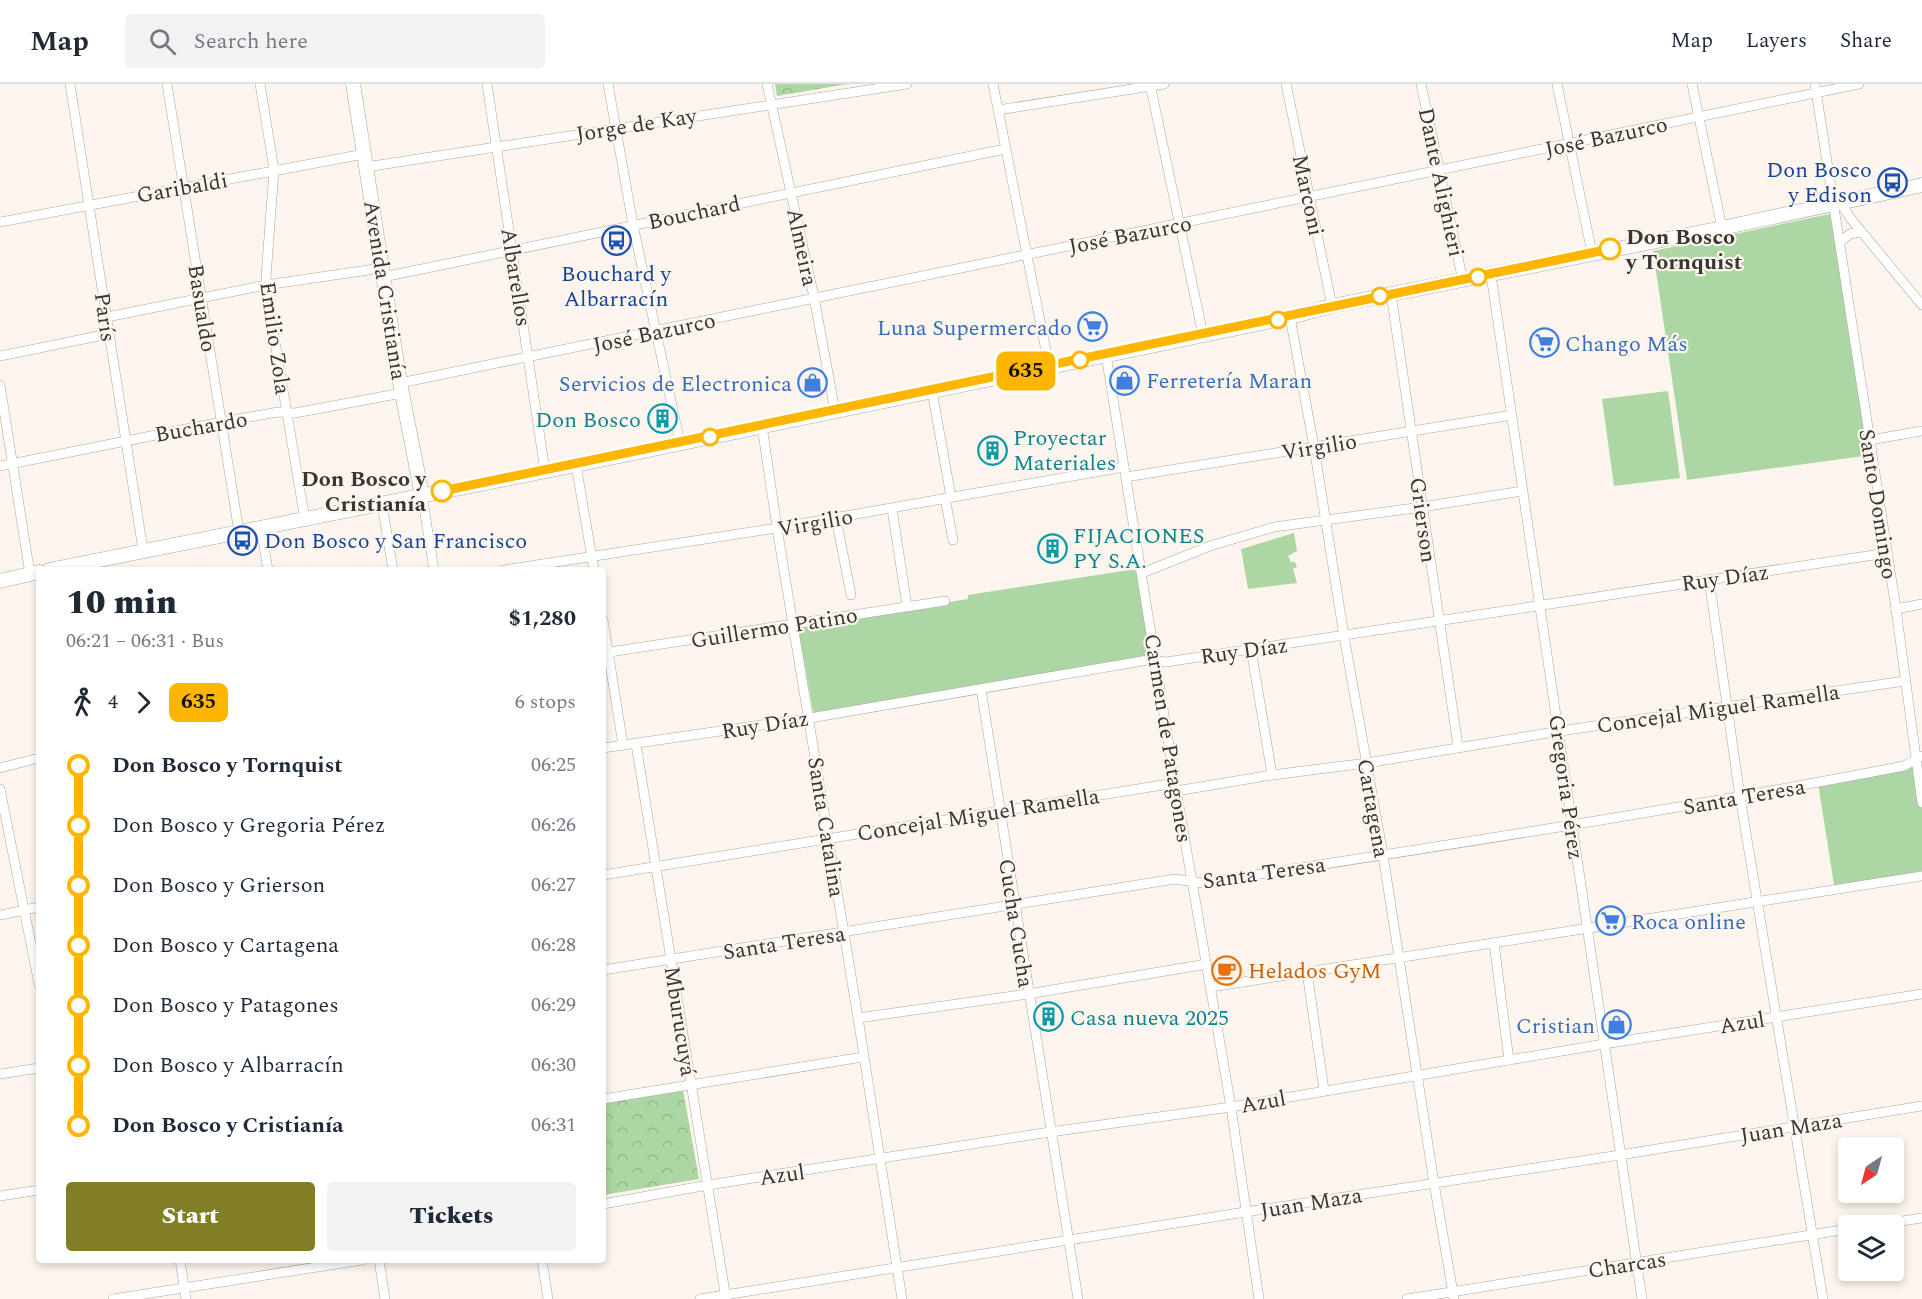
<!DOCTYPE html>
<html lang="en">
<head>
<meta charset="utf-8">
<style>
	:root { --surface:#fff; --page:#f2f2f3; --text:#1f2937; --muted:#747a83; --line:#e0e1e3; --accent:#817e25 }
	body { margin:0; font-family:Spectral,serif; background:var(--page); color:var(--text); height:100vh; display:flex; flex-direction:column; font-size:22px; white-space:nowrap }
	* { box-sizing:border-box; margin:0 }
	p { font-size:20px; color:var(--muted) }
	.icon { flex:none; width:33px; height:33px; fill:none; stroke:currentColor; stroke-width:2; stroke-linecap:round; stroke-linejoin:round }
	.map { position:relative; flex:1; overflow:hidden }
	.sheet { position:absolute; left:36px; top:483px; width:570px; height:696px; display:flex; flex-direction:column; background:var(--surface); border-radius:6px; box-shadow:0 3px 9px #0003 }
	.sheet>* { flex:none }
	.badge { padding:0 12px; border-radius:9px; font-size:21px; line-height:39px }
	.needle { width:39px; rotate:216deg }
	.buttons { position:absolute; left:1838px; top:1053px; display:grid; gap:12px }
	.buttons a { display:grid; place-items:center; width:66px; height:66px; border-radius:6px; background:var(--surface); box-shadow:0 3px 9px #0003; font-size:30px }
	.map>.badge { position:absolute; translate:-50% -50%; box-shadow:0 0 0 3px #fff }
	.legs { display:flex; align-items:center; gap:9px; height:66px; padding:0 30px; font-size:20px }
	.legs p { margin-inline-start:auto }
	.summary { display:flex; align-items:center; justify-content:space-between; height:102px; padding:0 30px }
	h1 { font-size:33px; font-weight:800; line-height:45px }
	.button { display:flex; gap:12px; margin-top:auto; padding:12px 30px }
	.button a { flex:1; height:69px; border-radius:6px; background:var(--accent); color:#fff; font-size:24px; font-weight:800; line-height:69px; text-align:center }
	.button a+a { background:var(--page); color:var(--text) }
	ul { padding:0 30px; list-style:none }
	li { display:flex; align-items:center; gap:21px; height:60px; font-size:22px }
	li i { display:grid; place-items:center; width:9px; height:100%; margin:0 8px; background:currentColor }
	li i::after { content:''; width:15px; height:15px; margin:-8px; border:4px solid; border-radius:50%; background:var(--surface) }
	li p { margin-inline-start:auto }
	li:first-child i { background:linear-gradient(#0000 50%,currentColor 0) }
	li:last-child i { background:linear-gradient(currentColor 50%,#0000 0) }
	header { display:flex; align-items:center; gap:36px; box-sizing:border-box; height:84px; padding:0 30px; background:var(--surface); border-bottom:2px solid var(--line) }
	header strong { font-size:28px }
	nav { display:flex; gap:33px; margin-inline-start:auto; font-size:21px }
	.search { width:420px; height:54px; background:var(--page); display:flex; align-items:center; gap:15px; box-sizing:border-box; padding:0 21px; border-radius:6px; color:var(--muted); font-size:22px }
	.map>svg:first-child { display:block }
	.green { fill:#acd6a3 }
	.park { fill:url(#park-crowns) }
	.lines { fill:none; stroke-linecap:round; stroke-linejoin:round }
	.street-casing { stroke:#aca59e; stroke-width:10 }
	.secondary-casing { stroke:#aca59e; stroke-width:15 }
	.street { stroke:#fff; stroke-width:9 }
	.secondary { stroke:#fff; stroke-width:14 }
	.line-1-casing { stroke:#fff; stroke-width:14 }
	.line-1 { stroke:#feb600; stroke-width:9 }
	.stop-1-dot { fill:#fff; stroke:#feb600; stroke-width:3 }
	.labels { text-anchor:middle; stroke-width:4.5; stroke-linejoin:round; paint-order:stroke }
	.street-label { font-size:22px; fill:#383532; stroke:#fcf5ed }
	.transit-label { font-size:22px; fill:#164399; stroke:#fcf5ed; text-anchor:end }
	.stop-label { font-size:22px; font-weight:bold; fill:#383532; stroke:#fcf5ed; text-anchor:start }
	.shop-label { font-size:22px; fill:#366cbe; stroke:#fcf5ed; text-anchor:end }
	.culture-label { font-size:22px; fill:#0d838f; stroke:#fcf5ed; text-anchor:start }
	.food-label { font-size:22px; fill:#c56008; stroke:#fcf5ed; text-anchor:start }
</style>
</head>
<body>
<header>
<strong>Map</strong>
<div class="search"><svg class="icon" aria-label="search" viewBox="0 0 24 24"><circle cx="10" cy="10" r="6"/><path d="M15 15l6 6"/></svg>Search here</div>
<nav><a>Map</a><a>Layers</a><a>Share</a></nav>
</header>
<div class="map">
<svg width="1922" height="1215" viewBox="0 0 1922 1215">
	<defs>
		<pattern id="park-crowns" width="20" height="18" patternUnits="userSpaceOnUse" patternTransform="scale(1.5)"><rect width="20" height="18" fill="#acd6a3"/><path d="M2 6a3 3 0 1 1 6 0M12 15a3 3 0 1 1 6 0" fill="none" stroke="#95b88d"/></pattern>
	</defs>
	<rect width="100%" height="100%" fill="#fcf5ed"/>
	<g class="green">
		<polygon points="1830,130 1871,371 1687,396 1653,167"/>
		<polygon points="1668,307 1680,394 1614,402 1602,315"/>
		<polygon points="1294,449 1297,467 1288,472 1291,478 1295,478 1297,483 1293,485 1297,499 1248,505 1241,465"/>
		<polygon points="1136,485 1149,566 1147,572 815,630 813,627 799,548 803,542 968,515 968,511"/>
		<polygon points="1915,677 1922,719 1922,792 1835,807 1818,699"/>
	</g>
	<g class="park">
		<polygon points="775,0 848,0 777,12"/>
		<polygon points="683,1006 699,1095 603,1111 603,1019"/>
	</g>
	<g class="lines">
		<defs>
			<g id="street">
				<polyline points="70,0 143,466"/>
				<polyline points="167,0 239,448"/>
				<polyline points="260,0 274,86 266,193 267,211 305,436"/>
				<polyline points="487,0 545,387"/>
				<polyline points="608,0 633,141 680,359"/>
				<polyline points="767,0 814,213 835,327"/>
				<polyline points="993,0 1049,282"/>
				<polyline points="1150,0 1203,251"/>
				<polyline points="1286,0 1332,222"/>
				<polyline points="1421,0 1463,197"/>
				<polyline points="1557,0 1592,169"/>
				<polyline points="1692,0 1722,144"/>
				<polyline points="1815,0 1896,525 1922,719"/>
				<polyline points="998,26 1164,0"/>
				<polyline points="366,83 907,0"/>
				<polyline points="1841,119 1851,135 1922,221"/>
				<polyline points="0,138 364,70"/>
				<polyline points="1840,158 1850,150 1861,148"/>
				<polyline points="1491,191 1642,1215"/>
				<polyline points="383,193 1005,65"/>
				<polyline points="1391,210 1458,662"/>
				<polyline points="107,233 266,201 382,184"/>
				<polyline points="1290,233 1314,363 1344,552 1383,771 1434,1099 1454,1215"/>
				<polyline points="1106,271 1175,699 1231,1023 1259,1215"/>
				<polyline points="0,272 108,250"/>
				<polyline points="400,299 1859,0"/>
				<polyline points="0,301 30,490"/>
				<polyline points="932,307 951,413"/>
				<polyline points="762,342 777,444 858,934 902,1215"/>
				<polyline points="1870,356 1922,347"/>
				<polyline points="576,381 594,486"/>
				<polyline points="0,382 221,338 278,328 295,329 402,309"/>
				<polyline points="1126,393 1512,331"/>
				<polyline points="422,411 434,486"/>
				<polyline points="945,414 953,456"/>
				<polyline points="382,420 393,486"/>
				<polyline points="892,425 907,522"/>
				<polyline points="836,434 851,511"/>
				<polyline points="261,444 268,486"/>
				<polyline points="504,486 777,444 1124,383"/>
				<polyline points="1142,489 1210,462 1274,443 1422,423 1522,407"/>
				<polyline points="1709,495 1740,713 1823,1215"/>
				<polyline points="1896,525 1922,520"/>
				<polyline points="603,536 623,661"/>
				<polyline points="1251,565 1272,691"/>
				<polyline points="603,569 945,517"/>
				<polyline points="981,605 1078,1215"/>
				<polyline points="636,660 726,1215"/>
				<polyline points="603,664 810,634 1148,576 1166,578 1887,469"/>
				<polyline points="0,684 39,674"/>
				<polyline points="0,705 39,900"/>
				<polyline points="1176,707 1272,691 1367,679 1560,647 1905,597"/>
				<polyline points="603,791 1175,699"/>
				<polyline points="0,831 39,823"/>
				<polyline points="1494,859 1509,976"/>
				<path d="M603,886L1175,795L1202,799C1436,763 1671,727 1904,682L1922,672"/>
				<polyline points="1307,888 1324,1006"/>
				<polyline points="1211,903 1922,792"/>
				<polyline points="858,934 1028,910 1207,880"/>
				<polyline points="0,990 39,984"/>
				<polyline points="603,1015 863,973"/>
				<polyline points="0,1112 39,1106"/>
				<polyline points="603,1120 708,1101 1050,1048 1231,1023 1604,960 1922,910"/>
				<polyline points="1871,1142 1922,1134"/>
				<polyline points="180,1176 186,1215"/>
				<polyline points="379,1176 385,1215"/>
				<polyline points="542,1176 548,1215"/>
				<polyline points="113,1215 362,1176"/>
				<polyline points="700,1215 1245,1128 1620,1071 1922,1022"/>
				<polyline points="1407,1215 1848,1145"/>
			</g>
			<g id="secondary">
				<polyline points="353,0 400,299 422,411"/>
				<polyline points="49,486 576,381 1290,233 1332,222 1722,144 1922,101"/>
				<polyline points="0,497 39,488"/>
			</g>
		</defs>
		<use href="#street" class="street-casing"/>
		<use href="#secondary" class="secondary-casing"/>
		<use href="#street" class="street"/>
		<use href="#secondary" class="secondary"/>
	</g>
	<g class="lines">
		<defs>
			<polyline id="line-1" points="442,407 1610,165"/>
		</defs>
		<use href="#line-1" class="line-1-casing"/>
		<use href="#line-1" class="line-1"/>
	</g>
	<defs>
		<symbol id="bus-ring" viewBox="-11 -11 22 22"><circle r="9.5" fill="#fcf5ed" stroke="#1a4fb4" stroke-width="1.5"/><path d="M-5-6H5V4H4V6H2V4H-2V6H-4V4H-5ZM-3.5-4V0h7V-4ZM-3.5 1.2v1.5H-2V1.2ZM2 1.2v1.5H3.5V1.2Z" fill="#1a4fb4"/></symbol>
		<symbol id="supermarket-ring" viewBox="-11 -11 22 22"><circle r="9.5" fill="#fcf5ed" stroke="#3f7fe0" stroke-width="1.5"/><path d="M-6-5.5h2.5l.6 2H6L4.5 2H-2.5L-4.4-4H-6ZM-1.5 3.2a1.3 1.3 0 1 0 .1 0ZM3 3.2a1.3 1.3 0 1 0 .1 0Z" fill="#3f7fe0"/></symbol>
		<symbol id="shop-ring" viewBox="-11 -11 22 22"><circle r="9.5" fill="#fcf5ed" stroke="#3f7fe0" stroke-width="1.5"/><path d="M-5-2.5h2.3a2.7 3.5 0 0 1 5.4 0H5L5.5 6h-11ZM-1.5-2.5h3a1.5 2.3 0 0 0-3 0Z" fill="#3f7fe0"/></symbol>
		<symbol id="building-ring" viewBox="-11 -11 22 22"><circle r="9.5" fill="#fcf5ed" stroke="#0f9aa8" stroke-width="1.5"/><path d="M-4-6H4V6H1V3H-1V6H-4ZM-2.5-4.3h1.7v1.8h-1.7ZM.8-4.3h1.7v1.8H.8ZM-2.5-1h1.7V.8h-1.7ZM.8-1h1.7V.8H.8Z" fill="#0f9aa8"/></symbol>
		<symbol id="cafe-ring" viewBox="-11 -11 22 22"><circle r="9.5" fill="#fcf5ed" stroke="#e8710a" stroke-width="1.5"/><path d="M-5.5-4.5H6V0H3Q3 3.5 0 3.5H-2.5Q-5.5 3.5-5.5 0ZM3-3.2v2h1.7v-2ZM-6 4.5H4V6H-6Z" fill="#e8710a"/></symbol>
	</defs>
	<g fill-rule="evenodd">
		<use href="#bus-ring" x="1876" y="82" width="33" height="33"/>
		<use href="#bus-ring" x="600" y="140" width="33" height="33"/>
		<use href="#supermarket-ring" x="1076" y="226" width="33" height="33"/>
		<use href="#supermarket-ring" x="1528" y="242" width="33" height="33"/>
		<use href="#shop-ring" x="1108" y="280" width="33" height="33"/>
		<use href="#shop-ring" x="796" y="282" width="33" height="33"/>
		<use href="#building-ring" x="646" y="318" width="33" height="33"/>
		<use href="#building-ring" x="976" y="350" width="33" height="33"/>
		<use href="#bus-ring" x="226" y="440" width="33" height="33"/>
		<use href="#building-ring" x="1036" y="448" width="33" height="33"/>
		<use href="#supermarket-ring" x="1594" y="820" width="33" height="33"/>
		<use href="#cafe-ring" x="1210" y="870" width="33" height="33"/>
		<use href="#building-ring" x="1032" y="916" width="33" height="33"/>
		<use href="#shop-ring" x="1600" y="924" width="33" height="33"/>
	</g>
	<g class="stop-1-dot">
		<circle cx="1610" cy="165" r="10"/>
		<circle cx="1478" cy="193" r="8"/>
		<circle cx="1380" cy="212" r="8"/>
		<circle cx="1278" cy="236" r="8"/>
		<circle cx="1080" cy="276" r="8"/>
		<circle cx="710" cy="353" r="8"/>
		<circle cx="442" cy="407" r="10"/>
	</g>
	<g class="labels">
		<g class="street-label">
			<text transform="translate(636 40) rotate(-9)" y="8">Jorge de Kay</text>
			<text transform="translate(1606 52) rotate(-12)" y="8">José Bazurco</text>
			<text transform="translate(1442 98) rotate(78)" y="8">Dante Alighieri</text>
			<text transform="translate(182 103) rotate(-10)" y="8">Garibaldi</text>
			<text transform="translate(1309 111) rotate(78)" y="8">Marconi</text>
			<text transform="translate(694 128) rotate(-12)" y="8">Bouchard</text>
			<text transform="translate(1130 150) rotate(-11)" y="8">José Bazurco</text>
			<text transform="translate(803 163) rotate(78)" y="8">Almeira</text>
			<text transform="translate(517 193) rotate(81)" y="8">Albarellos</text>
			<text transform="translate(386 206) rotate(81)" y="8">Avenida Cristianía</text>
			<text transform="translate(203 224) rotate(81)" y="8">Basualdo</text>
			<text transform="translate(106 233) rotate(82)" y="8">París</text>
			<text transform="translate(654 248) rotate(-12)" y="8">José Bazurco</text>
			<text transform="translate(276 254) rotate(82)" y="8">Emilio Zola</text>
			<text transform="translate(201 342) rotate(-10)" y="8">Buchardo</text>
			<text transform="translate(1319 362) rotate(-9)" y="8">Virgilio</text>
			<text transform="translate(1879 420) rotate(81)" y="8">Santo Domingo</text>
			<text transform="translate(1424 436) rotate(82)" y="8">Grierson</text>
			<text transform="translate(815 438) rotate(-10)" y="8">Virgilio</text>
			<text transform="translate(1725 493) rotate(-8)" y="8">Ruy Díaz</text>
			<text transform="translate(774 543) rotate(-9)" y="8">Guillermo Patino</text>
			<text transform="translate(1244 566) rotate(-8)" y="8">Ruy Díaz</text>
			<text transform="translate(1718 624) rotate(-8)" y="8">Concejal Miguel Ramella</text>
			<text transform="translate(765 640) rotate(-9)" y="8">Ruy Díaz</text>
			<text transform="translate(1169 654) rotate(81)" y="8">Carmen de Patagones</text>
			<text transform="translate(1567 703) rotate(82)" y="8">Gregoria Pérez</text>
			<text transform="translate(1744 712) rotate(-10)" y="8">Santa Teresa</text>
			<text transform="translate(1374 724) rotate(80)" y="8">Cartagena</text>
			<text transform="translate(978 730) rotate(-9)" y="8">Concejal Miguel Ramella</text>
			<text transform="translate(827 743) rotate(81)" y="8">Santa Catalina</text>
			<text transform="translate(1264 788) rotate(-8)" y="8">Santa Teresa</text>
			<text transform="translate(1017 839) rotate(81)" y="8">Cucha Cucha</text>
			<text transform="translate(784 858) rotate(-9)" y="8">Santa Teresa</text>
			<text transform="translate(681 937) rotate(81)" y="8">Mburucuyá</text>
			<text transform="translate(1742 938) rotate(-9)" y="8">Azul</text>
			<text transform="translate(1263 1017) rotate(-10)" y="8">Azul</text>
			<text transform="translate(1791 1043) rotate(-9)" y="8">Juan Maza</text>
			<text transform="translate(782 1090) rotate(-8)" y="8">Azul</text>
			<text transform="translate(1311 1118) rotate(-9)" y="8">Juan Maza</text>
			<text transform="translate(1627 1180) rotate(-9)" y="8">Charcas</text>
		</g>
		<g class="transit-label">
			<text x="1872" y="93">Don Bosco<tspan x="1872" dy="25">y Edison</tspan></text>
			<text x="616" y="197" text-anchor="middle">Bouchard y<tspan x="616" dy="25">Albarracín</tspan></text>
			<text x="264" y="464" text-anchor="start">Don Bosco y San Francisco</text>
		</g>
		<g class="stop-label">
			<text x="1626" y="160">Don Bosco<tspan x="1626" dy="25">y Tornquist</tspan></text>
			<text x="426" y="402" text-anchor="end">Don Bosco y<tspan x="426" dy="25">Cristianía</tspan></text>
		</g>
		<g class="shop-label">
			<text x="1072" y="251">Luna Supermercado</text>
			<text x="1565" y="267" text-anchor="start">Chango Más</text>
			<text x="1146" y="304" text-anchor="start">Ferretería Maran</text>
			<text x="792" y="307">Servicios de Electronica</text>
			<text x="1631" y="845" text-anchor="start">Roca online</text>
			<text x="1595" y="949">Cristian</text>
		</g>
		<g class="culture-label">
			<text x="641" y="343" text-anchor="end">Don Bosco</text>
			<text x="1013" y="361">Proyectar<tspan x="1013" dy="25">Materiales</tspan></text>
			<text x="1073" y="459">FIJACIONES<tspan x="1073" dy="25">PY S.A.</tspan></text>
			<text x="1070" y="941">Casa nueva 2025</text>
		</g>
		<g class="food-label">
			<text x="1248" y="894">Helados GyM</text>
		</g>
	</g>
</svg>
<div class="buttons">
<a><svg class="needle" viewBox="-14 -14 28 28"><path d="M0-13l5 13h-10z" fill="#e53935"/><path d="M0 13l5-13h-10z" fill="#747a83"/></svg></a>
<a><svg class="icon" aria-label="layers" viewBox="0 0 24 24"><path d="M12 4l9 5-9 5-9-5zM3 14l9 5 9-5"/></svg></a>
</div>
<b class="badge" style="left:1026px;top:287px;background:#feb600;color:#111">635</b>
<section class="sheet">
<div class="summary"><div><h1>10 min</h1><p>06:21 – 06:31 · Bus</p></div><b>$1,280</b></div>
<div class="legs"><svg class="icon" aria-label="walk" viewBox="0 0 24 24"><circle cx="13" cy="4" r="2"/><path d="M13 8l-2 6 4 7M11 14l-3 7M7 12l3-4h3l4 4"/></svg>4<svg class="icon" aria-label="forward" viewBox="0 0 24 24"><path d="M9 5l7 7-7 7"/></svg><b class="badge" style="background:#feb600;color:#111">635</b><p>6 stops</p></div>
<ul>
<li><i style="color:#feb600"></i><b>Don Bosco y Tornquist</b><p>06:25</p></li>
<li><i style="color:#feb600"></i><span>Don Bosco y Gregoria Pérez</span><p>06:26</p></li>
<li><i style="color:#feb600"></i><span>Don Bosco y Grierson</span><p>06:27</p></li>
<li><i style="color:#feb600"></i><span>Don Bosco y Cartagena</span><p>06:28</p></li>
<li><i style="color:#feb600"></i><span>Don Bosco y Patagones</span><p>06:29</p></li>
<li><i style="color:#feb600"></i><span>Don Bosco y Albarracín</span><p>06:30</p></li>
<li><i style="color:#feb600"></i><b>Don Bosco y Cristianía</b><p>06:31</p></li>
</ul>
<div class="button"><a>Start</a><a>Tickets</a></div>
</section>
</div>
</body>
</html>
